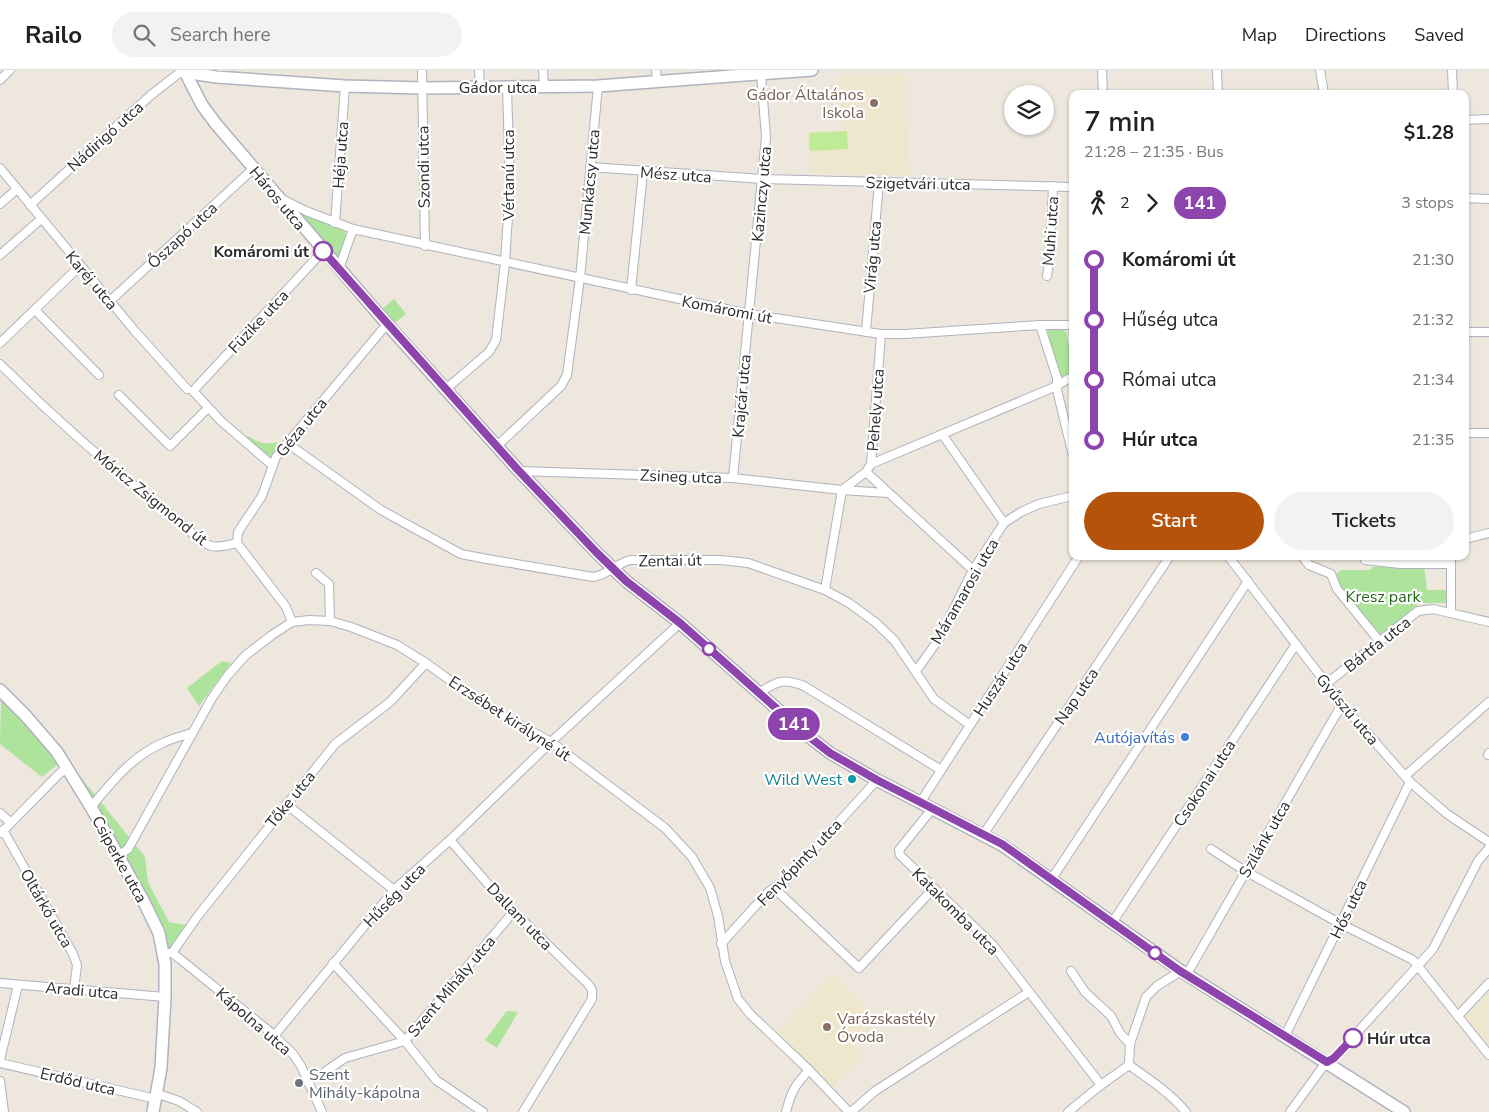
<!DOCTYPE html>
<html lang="en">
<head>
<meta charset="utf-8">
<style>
	:root { --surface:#fff; --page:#f2f2f2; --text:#222; --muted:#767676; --line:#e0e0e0; --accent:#b45309 }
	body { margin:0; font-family:"Nunito Sans",sans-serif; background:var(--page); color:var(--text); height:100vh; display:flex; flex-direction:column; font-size:19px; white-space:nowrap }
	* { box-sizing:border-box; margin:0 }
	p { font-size:16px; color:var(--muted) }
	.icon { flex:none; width:28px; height:28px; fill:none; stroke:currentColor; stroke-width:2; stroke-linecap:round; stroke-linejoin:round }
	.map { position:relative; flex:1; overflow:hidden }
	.panel { position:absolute; left:1069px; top:20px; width:400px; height:470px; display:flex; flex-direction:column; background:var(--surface); border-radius:10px; box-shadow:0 1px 4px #0004 }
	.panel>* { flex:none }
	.badge { padding:0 10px; border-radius:16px; font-size:18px; line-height:32px }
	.fabs { position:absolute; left:1004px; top:15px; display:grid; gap:10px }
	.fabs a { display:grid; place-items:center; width:50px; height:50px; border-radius:50%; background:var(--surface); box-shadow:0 1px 4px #0004; font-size:25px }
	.map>.badge { position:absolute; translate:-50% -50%; box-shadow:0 0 0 2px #fff }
	.legs { display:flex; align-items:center; gap:8px; height:55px; padding:0 15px; font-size:16px }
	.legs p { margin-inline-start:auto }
	.overview { display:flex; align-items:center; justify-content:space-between; height:85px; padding:0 15px }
	h1 { font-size:28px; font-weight:600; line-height:38px }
	.action { display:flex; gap:10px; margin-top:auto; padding:10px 15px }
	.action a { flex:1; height:58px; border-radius:30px; background:var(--accent); color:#fff; font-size:20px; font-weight:600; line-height:58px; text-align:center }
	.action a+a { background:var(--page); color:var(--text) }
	ul { padding:0 15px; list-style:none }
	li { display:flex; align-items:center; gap:18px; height:60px; font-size:19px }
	li i { display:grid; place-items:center; width:8px; height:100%; margin:0 6px; background:currentColor }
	li i::after { content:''; width:12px; height:12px; margin:-6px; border:4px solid; border-radius:50%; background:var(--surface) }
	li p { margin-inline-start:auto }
	li:first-child i { background:linear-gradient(#0000 50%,currentColor 0) }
	li:last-child i { background:linear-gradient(currentColor 50%,#0000 0) }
	header { display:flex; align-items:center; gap:30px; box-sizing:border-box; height:70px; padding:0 25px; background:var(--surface); border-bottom:1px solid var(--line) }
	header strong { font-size:24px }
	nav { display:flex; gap:28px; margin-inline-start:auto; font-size:18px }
	.search { width:350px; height:45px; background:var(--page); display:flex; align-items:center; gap:12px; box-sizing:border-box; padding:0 18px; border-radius:28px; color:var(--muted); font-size:19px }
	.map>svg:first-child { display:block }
	.education { fill:#eee6cd }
	.green { fill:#ade39a }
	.pitch { fill:#c0eb96 }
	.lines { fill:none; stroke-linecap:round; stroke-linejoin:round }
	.street-casing { stroke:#b1b2bf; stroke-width:10 }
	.secondary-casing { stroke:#b1b2bf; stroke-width:14 }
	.street { stroke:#fff; stroke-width:8 }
	.secondary { stroke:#fff; stroke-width:11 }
	.line-1-casing { stroke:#fff; stroke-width:11 }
	.line-1 { stroke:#8e44ad; stroke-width:8 }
	.education-dot { fill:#8d6e63; stroke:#fff; stroke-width:2 }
	.stop-1-dot { fill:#fff; stroke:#8e44ad; stroke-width:2.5 }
	.shop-dot { fill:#3f7fe0; stroke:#fff; stroke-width:2 }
	.culture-dot { fill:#0f9aa8; stroke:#fff; stroke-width:2 }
	.worship-dot { fill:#6b7280; stroke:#fff; stroke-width:2 }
	.labels { text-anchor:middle; stroke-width:4.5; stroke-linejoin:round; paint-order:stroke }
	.street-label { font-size:16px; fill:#2b2b2b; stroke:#fff }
	.education-label { font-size:16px; fill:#785e54; stroke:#fff; text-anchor:end }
	.stop-label { font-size:16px; font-weight:bold; fill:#2b2b2b; stroke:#fff; text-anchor:end }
	.park-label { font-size:16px; fill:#24691a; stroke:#fff }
	.shop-label { font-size:16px; fill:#366cbe; stroke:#fff; text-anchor:end }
	.culture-label { font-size:16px; fill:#0d838f; stroke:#fff; text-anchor:end }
	.worship-label { font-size:16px; fill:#5b616d; stroke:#fff; text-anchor:start }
</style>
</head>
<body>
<header>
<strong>Railo</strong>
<div class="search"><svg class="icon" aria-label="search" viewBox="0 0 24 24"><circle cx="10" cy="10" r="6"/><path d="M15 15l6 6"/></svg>Search here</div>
<nav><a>Map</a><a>Directions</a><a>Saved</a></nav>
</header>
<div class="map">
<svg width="1489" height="1042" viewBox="0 0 1489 1042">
	<rect width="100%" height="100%" fill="#ede7dd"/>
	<g class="education">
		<polygon points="905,4 909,105 812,103 806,62 843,60 838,6"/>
		<polygon points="833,904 880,951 854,974 865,986 831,1017 776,963"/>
		<polygon points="1489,922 1489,977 1466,947"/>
	</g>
	<g class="green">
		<polygon points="297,141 343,159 347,166 337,191"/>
		<polygon points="394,229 406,244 393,254 382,239"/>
		<polygon points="1051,258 1060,258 1066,262 1072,289 1072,304 1065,307 1058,305 1046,263"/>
		<path d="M248,366C263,375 265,374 281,372L271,387L248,370Z"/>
		<path d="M1424,496L1427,520H1447V533H1419L1382,565C1364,550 1343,529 1335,505L1341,500H1371L1372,497Z"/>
		<polygon points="222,591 231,593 199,636 187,618"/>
		<polygon points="1,628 17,643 54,686 58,694 42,707 0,674"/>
		<polygon points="75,700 145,787 148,812 169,852 186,855 184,872 179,884 169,878 152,845 71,701"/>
		<polygon points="507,941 518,942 497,978 485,970"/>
	</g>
	<polygon class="pitch" points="847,61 848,79 810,81 809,63"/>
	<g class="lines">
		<defs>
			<g id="street">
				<polyline points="422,0 425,176"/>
				<polyline points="479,0 480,17"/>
				<polyline points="543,0 544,17"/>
				<polyline points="656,0 657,11"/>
				<polyline points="1102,0 1103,24"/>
				<polyline points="1217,0 1218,24"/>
				<polyline points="1320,0 1324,24"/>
				<polyline points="1452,0 1453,24"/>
				<polyline points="0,10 10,0"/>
				<polyline points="1465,50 1489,49"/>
				<polyline points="590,97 763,109 1072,117"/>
				<polyline points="0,98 134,260 187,319"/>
				<polyline points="1465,128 1489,129"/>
				<polyline points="284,130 306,141 353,159 749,244 881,264 905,264 1040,255 1072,255"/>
				<polyline points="0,134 17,119"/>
				<polyline points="30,135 151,25 183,0"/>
				<polyline points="335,153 345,16"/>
				<polyline points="0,185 41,149"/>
				<polyline points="339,199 353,159"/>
				<polyline points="1047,206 1050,187 1053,116"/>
				<polyline points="631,220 643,102"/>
				<polyline points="110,231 253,99"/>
				<polyline points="35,240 99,305"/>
				<polyline points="1040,255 1057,308 1057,320 1072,382"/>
				<polyline points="866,262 879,112"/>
				<polyline points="1465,262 1489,262"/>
				<polyline points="0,273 80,196"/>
				<path d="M0,294C55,349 113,400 175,448C186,456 197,471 211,476C219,478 229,475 237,473"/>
				<polyline points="446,319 489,282 496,270 505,193 510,115 507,17"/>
				<polyline points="119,325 170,376 208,338"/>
				<polyline points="1465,363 1489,363"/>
				<polyline points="942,364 1004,453"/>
				<path d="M287,373L381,440L461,484L487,489L593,507C607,505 616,494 630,490H721L748,493L825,520L849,533L875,552L894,570L934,629L970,655"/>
				<polyline points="497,376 561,316 567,305 580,208 598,16"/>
				<polyline points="871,394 1052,318 1072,307"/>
				<polyline points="272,395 221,351 193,321 323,181"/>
				<polyline points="519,401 733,408 842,420 887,423"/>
				<polyline points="866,402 973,500"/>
				<polyline points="733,408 766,67 761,4"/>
				<polyline points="1465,469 1489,463"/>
				<polyline points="237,473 238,462 262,426 276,387 387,254"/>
				<polyline points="237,473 286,537 292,552"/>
				<polyline points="1228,486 1342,634 1410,712 1447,744 1489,772"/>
				<polyline points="1302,486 1309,495 1331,504 1337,519 1380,572"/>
				<polyline points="1365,490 1400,494 1451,494"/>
				<polyline points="316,503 329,514 330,551"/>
				<polyline points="825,520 842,420 866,402 871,394 881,264"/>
				<polyline points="1451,543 1451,486"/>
				<polyline points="916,601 939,569 973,500 1004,453 1021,442 1039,434 1072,426"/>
				<polyline points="1326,614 1418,541 1433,539 1489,552"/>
				<path d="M759,623C777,611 783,608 804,616L941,700"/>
				<polyline points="1488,685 1489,683"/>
				<polyline points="1405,706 1489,632"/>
				<polyline points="920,733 1079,486"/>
				<polyline points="286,734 394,820"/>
				<path d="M91,737C112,712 132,686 163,673C172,668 182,666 192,663"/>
				<polyline points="932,739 899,780 900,785 993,875 1101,1015"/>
				<polyline points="0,743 10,752"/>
				<polyline points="3,760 73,884 77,895 74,919"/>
				<polyline points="1,763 60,703 68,698"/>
				<polyline points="983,765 1170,486"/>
				<polyline points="450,770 500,828 589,915 592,920 592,929 523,1042"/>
				<polyline points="1211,779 1245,801 1341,854 1413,890 1489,985"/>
				<polyline points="118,786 128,779 212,628 228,605 246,585 272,565 292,552 309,550 330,551 351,557 397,575 426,593 486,636 551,672 665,758 692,787 710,818 718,846 725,891 738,929 750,944 809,1000 849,1042"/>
				<polyline points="1051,810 1248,511"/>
				<polyline points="774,818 859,898 933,819"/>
				<polyline points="1112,853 1296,574"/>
				<polyline points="721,874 768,822 788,808 877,710"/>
				<polyline points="168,883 172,883 180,889 269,961 293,984 301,996 322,1042"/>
				<polyline points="172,883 197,847 335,674 390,632 426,593"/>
				<polyline points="333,893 405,971 436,1010 483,1042"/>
				<polyline points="1071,901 1085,922 1111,946 1120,963 1130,974"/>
				<polyline points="1187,904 1342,634"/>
				<polyline points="0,913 165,927"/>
				<polyline points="1458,946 1489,913"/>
				<polyline points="274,966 394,820 450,770 551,672 680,553"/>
				<polyline points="1285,966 1410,712"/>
				<polyline points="0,990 18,915"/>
				<polyline points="0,993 156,1029"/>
				<polyline points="1129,995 1130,974 1146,927 1157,916 1181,901"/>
				<path d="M1129,995C1149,1009 1170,1023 1186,1042"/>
				<polyline points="326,1001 345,988 405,971 514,841"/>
				<polyline points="0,1011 4,1042"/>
				<polyline points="158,1024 179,1031 197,1042"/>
				<path d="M786,1042C791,1022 795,1015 809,1000"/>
				<polyline points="851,1042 875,1021 1029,922"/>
				<polyline points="1068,1042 1101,1015 1129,995"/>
				<polyline points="1290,1042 1322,998 1334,988 1433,879 1478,791 1489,778"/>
			</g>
			<g id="secondary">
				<polyline points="184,0 202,35 216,54 387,254 519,401 597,483 626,511 680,553 803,662 830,683 877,710 1002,775 1181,901 1404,1042"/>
				<polyline points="185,0 191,3 216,7 345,16 422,18 598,16 812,0"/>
				<polyline points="0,620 26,646 57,682 91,737 144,832 159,863 165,894 165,927 161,998 153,1042"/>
			</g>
		</defs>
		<use href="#street" class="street-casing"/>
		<use href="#secondary" class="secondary-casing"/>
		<use href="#street" class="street"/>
		<use href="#secondary" class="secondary"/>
	</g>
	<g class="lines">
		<defs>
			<polyline id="line-1" points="323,181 519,401 597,483 626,511 680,553 803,662 830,683 877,710 1002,774 1180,901 1327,992 1334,988 1353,968"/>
		</defs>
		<use href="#line-1" class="line-1-casing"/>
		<use href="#line-1" class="line-1"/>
	</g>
	<g class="education-dot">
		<circle cx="874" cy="33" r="5"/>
		<circle cx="827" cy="957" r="5"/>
	</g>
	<g class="stop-1-dot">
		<circle cx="323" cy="181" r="9"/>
		<circle cx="709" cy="579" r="6"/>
		<circle cx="1155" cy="883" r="6"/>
		<circle cx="1353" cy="968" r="9"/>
	</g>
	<circle class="shop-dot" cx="1185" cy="667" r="5"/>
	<circle class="culture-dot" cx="852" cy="709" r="5"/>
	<circle class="worship-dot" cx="299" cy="1013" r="5"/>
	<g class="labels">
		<g class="street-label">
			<text x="498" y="23">Gádor utca</text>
			<text transform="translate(105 66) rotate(-42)" y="6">Nádirigó utca</text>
			<text transform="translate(340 85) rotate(-86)" y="6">Héja utca</text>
			<text transform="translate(423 97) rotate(-91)" y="6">Szondi utca</text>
			<text transform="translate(676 104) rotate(4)" y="6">Mész utca</text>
			<text transform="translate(508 105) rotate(-90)" y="6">Vértanú utca</text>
			<text transform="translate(589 112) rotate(-85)" y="6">Munkácsy utca</text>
			<text transform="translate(918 113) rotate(1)" y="6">Szigetvári utca</text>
			<text transform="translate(761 124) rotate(-85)" y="6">Kazinczy utca</text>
			<text transform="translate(278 128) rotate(50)" y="6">Háros utca</text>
			<text transform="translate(1050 161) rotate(-86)" y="6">Muhi utca</text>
			<text transform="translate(182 165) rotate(-43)" y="6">Őszapó utca</text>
			<text transform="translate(872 187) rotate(-85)" y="6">Virág utca</text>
			<text transform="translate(92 210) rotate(50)" y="6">Karéj utca</text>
			<text transform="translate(727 239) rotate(11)" y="6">Komáromi út</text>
			<text transform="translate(258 251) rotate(-47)" y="6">Füzike utca</text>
			<text transform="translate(741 326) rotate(-85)" y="6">Krajcár utca</text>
			<text transform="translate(875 340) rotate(-86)" y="6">Pehely utca</text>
			<text transform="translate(301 357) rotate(-51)" y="6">Géza utca</text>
			<text transform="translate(681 406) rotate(2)" y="6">Zsineg utca</text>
			<text transform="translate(151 427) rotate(39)" y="6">Móricz Zsigmond út</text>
			<text transform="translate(670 490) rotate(-1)" y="6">Zentai út</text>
			<text transform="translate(964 521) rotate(-60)" y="6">Máramarosi utca</text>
			<text transform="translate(1377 574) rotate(-38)" y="6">Bártfa utca</text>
			<text transform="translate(1000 609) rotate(-57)" y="6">Huszár utca</text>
			<text transform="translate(1076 626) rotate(-56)" y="6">Nap utca</text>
			<text transform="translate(1348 639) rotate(50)" y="6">Gyűszű utca</text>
			<text transform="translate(510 648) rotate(33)" y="6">Erzsébet királyné út</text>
			<text transform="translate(1204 713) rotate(-57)" y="6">Csokonai utca</text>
			<text transform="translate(290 729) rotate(-51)" y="6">Tőke utca</text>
			<text transform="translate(1264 769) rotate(-60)" y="6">Szilánk utca</text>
			<text transform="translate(120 789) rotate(61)" y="6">Csiperke utca</text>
			<text transform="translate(799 792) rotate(-46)" y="6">Fenyőpinty utca</text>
			<text transform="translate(394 825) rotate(-46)" y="6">Hűség utca</text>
			<text transform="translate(47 838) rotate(60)" y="6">Oltárkő utca</text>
			<text transform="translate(1348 839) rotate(-64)" y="6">Hős utca</text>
			<text transform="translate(956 841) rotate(45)" y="6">Katakomba utca</text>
			<text transform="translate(520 846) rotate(46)" y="6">Dallam utca</text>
			<text transform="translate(451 916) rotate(-50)" y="6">Szent Mihály utca</text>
			<text transform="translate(82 920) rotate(5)" y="6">Aradi utca</text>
			<text transform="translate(254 951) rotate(41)" y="6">Kápolna utca</text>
			<text transform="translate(78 1011) rotate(13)" y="6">Erdőd utca</text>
		</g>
		<g class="education-label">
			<text x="864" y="30">Gádor Általános<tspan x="864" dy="18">Iskola</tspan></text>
			<text x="837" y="954" text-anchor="start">Varázskastély<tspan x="837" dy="18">Óvoda</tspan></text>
		</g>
		<g class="stop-label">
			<text x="309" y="187">Komáromi út</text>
			<text x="1367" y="974" text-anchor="start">Húr utca</text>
		</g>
		<g class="park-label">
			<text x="1383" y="532">Kresz park</text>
		</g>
		<g class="shop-label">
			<text x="1175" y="673">Autójavítás</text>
		</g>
		<g class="culture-label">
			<text x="842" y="715">Wild West</text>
		</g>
		<g class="worship-label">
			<text x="309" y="1010">Szent<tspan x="309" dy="18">Mihály-kápolna</tspan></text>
		</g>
	</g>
</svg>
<div class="fabs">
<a><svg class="icon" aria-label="layers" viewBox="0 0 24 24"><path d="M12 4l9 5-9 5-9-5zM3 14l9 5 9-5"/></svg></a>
</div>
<b class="badge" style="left:794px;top:654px;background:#8e44ad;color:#fff">141</b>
<section class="panel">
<div class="overview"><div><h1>7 min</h1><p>21:28 – 21:35 · Bus</p></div><b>$1.28</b></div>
<div class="legs"><svg class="icon" aria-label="walk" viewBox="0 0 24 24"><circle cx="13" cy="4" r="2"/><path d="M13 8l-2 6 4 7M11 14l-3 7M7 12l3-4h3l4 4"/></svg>2<svg class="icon" aria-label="forward" viewBox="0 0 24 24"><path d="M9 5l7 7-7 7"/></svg><b class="badge" style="background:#8e44ad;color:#fff">141</b><p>3 stops</p></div>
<ul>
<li><i style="color:#8e44ad"></i><b>Komáromi út</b><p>21:30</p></li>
<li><i style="color:#8e44ad"></i><span>Hűség utca</span><p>21:32</p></li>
<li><i style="color:#8e44ad"></i><span>Római utca</span><p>21:34</p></li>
<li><i style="color:#8e44ad"></i><b>Húr utca</b><p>21:35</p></li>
</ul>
<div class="action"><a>Start</a><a>Tickets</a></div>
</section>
</div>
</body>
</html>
